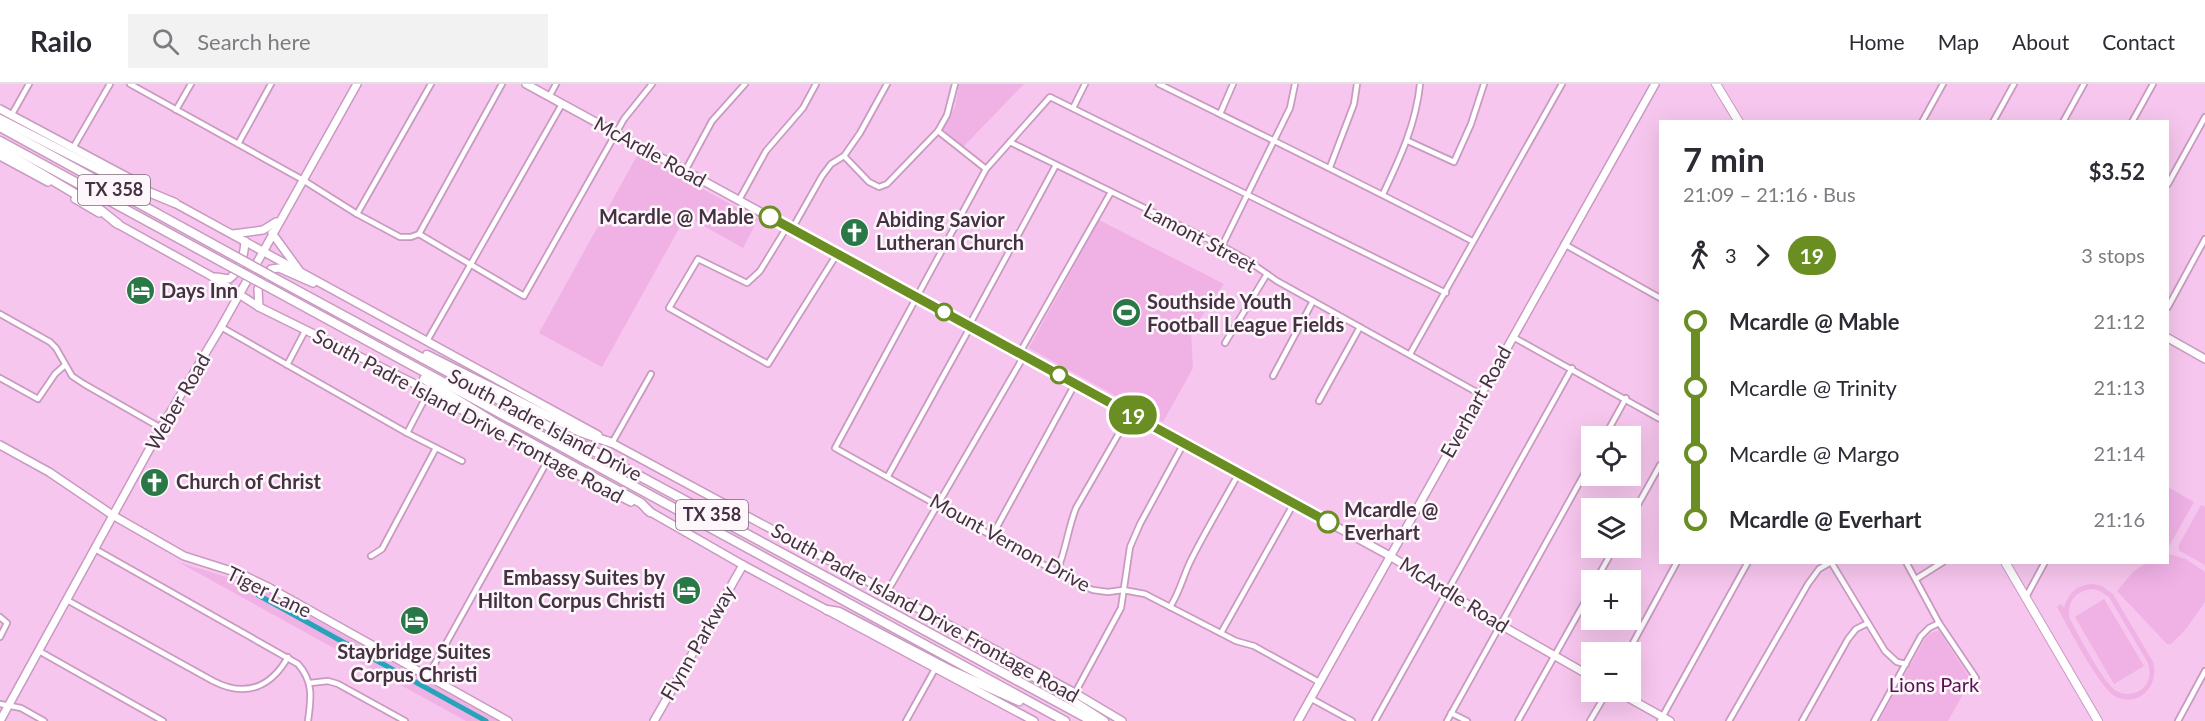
<!DOCTYPE html>
<html lang="en">
<head>
<meta charset="utf-8">
<style>
	:root { --surface:#fff; --page:#f2f2f3; --text:#2b2b33; --muted:#7c7c81; --line:#e1e1e2 }
	body { margin:0; font-family:Lato,sans-serif; background:var(--page); color:var(--text); height:100vh; display:flex; flex-direction:column; font-size:22px; white-space:nowrap }
	* { box-sizing:border-box; margin:0 }
	p { font-size:20px; color:var(--muted) }
	.icon { flex:none; width:33px; height:33px; fill:none; stroke:currentColor; stroke-width:2; stroke-linecap:round; stroke-linejoin:round }
	.map { position:relative; flex:1; overflow:hidden }
	.panel { position:absolute; left:1659px; top:36px; width:510px; height:444px; display:flex; flex-direction:column; background:var(--surface); border-radius:0px; box-shadow:0 6px 24px #0002 }
	.panel>* { flex:none }
	.badge { padding:0 12px; border-radius:20px; font-size:21px; line-height:39px }
	.fabs { position:absolute; left:1581px; top:342px; display:grid; gap:12px }
	.fabs a { display:grid; place-items:center; width:60px; height:60px; border-radius:0px; background:var(--surface); box-shadow:0 6px 24px #0002; font-size:30px }
	.map>.badge { position:absolute; translate:-50% -50%; box-shadow:0 0 0 3px #fff }
	.legs { display:flex; align-items:center; gap:9px; height:66px; padding:0 24px; font-size:20px }
	.legs p { margin-inline-start:auto }
	.headline { display:flex; align-items:center; justify-content:space-between; height:102px; padding:0 24px }
	h1 { font-size:33px; font-weight:700; line-height:45px }
	ul { padding:0 24px; list-style:none }
	li { display:flex; align-items:center; gap:21px; height:66px; font-size:22px }
	li i { display:grid; place-items:center; width:9px; height:100%; margin:0 8px; background:currentColor }
	li i::after { content:''; width:15px; height:15px; margin:-8px; border:4px solid; border-radius:50%; background:var(--surface) }
	li p { margin-inline-start:auto }
	li:first-child i { background:linear-gradient(#0000 50%,currentColor 0) }
	li:last-child i { background:linear-gradient(currentColor 50%,#0000 0) }
	header { display:flex; align-items:center; gap:36px; box-sizing:border-box; height:84px; padding:0 30px; background:var(--surface); border-bottom:2px solid var(--line) }
	header strong { font-size:28px }
	nav { display:flex; gap:33px; margin-inline-start:auto; font-size:21px }
	.search { width:420px; height:54px; background:var(--page); display:flex; align-items:center; gap:15px; box-sizing:border-box; padding:0 21px; border-radius:0px; color:var(--muted); font-size:22px }
	.map>svg:first-child { display:block }
	.green { fill:#f0b1e5; fill-rule:evenodd }
	.lines { fill:none; stroke-linecap:round; stroke-linejoin:round }
	.canal { stroke:#26a4ba; stroke-width:5 }
	.street-casing { stroke:#c99ac1; stroke-width:8 }
	.secondary-casing { stroke:#c99ac1; stroke-width:10 }
	.primary-casing { stroke:#c99ac1; stroke-width:10 }
	.highway-casing { stroke:#c99ac1; stroke-width:11 }
	.street { stroke:#fff; stroke-width:4.5 }
	.secondary { stroke:#fff; stroke-width:7 }
	.primary { stroke:#fff; stroke-width:8 }
	.highway { stroke:#fff; stroke-width:8 }
	.highway-bridge-casing { stroke:#c99ac1; stroke-width:11; stroke-linecap:butt }
	.highway-bridge { stroke:#fff; stroke-width:8 }
	.line-1-casing { stroke:#fff; stroke-width:14 }
	.line-1 { stroke:#6b8e23; stroke-width:9 }
	.stop-1-dot { fill:#fff; stroke:#6b8e23; stroke-width:3 }
	.labels { text-anchor:middle; stroke-width:5; stroke-linejoin:round; paint-order:stroke }
	.shield { fill:#fdf7fb; stroke:#7c6c79; stroke-width:1.5 }
	.shield-label { font-size:18px; font-weight:bold; fill:#443141 }
	.street-label { font-size:20px; fill:#443141; stroke:#fdf7fb }
	.stop-label { font-size:20px; font-weight:bold; fill:#443141; stroke:#fdf7fb; text-anchor:end }
	.poi-label { font-size:20px; font-weight:bold; fill:#443141; stroke:#fdf7fb; text-anchor:start }
	.park-label { font-size:20px; fill:#5b1154; stroke:#fdf7fb }
</style>
</head>
<body>
<header>
<strong>Railo</strong>
<div class="search"><svg class="icon" aria-label="search" viewBox="0 0 24 24"><circle cx="10" cy="10" r="6"/><path d="M15 15l6 6"/></svg>Search here</div>
<nav><a>Home</a><a>Map</a><a>About</a><a>Contact</a></nav>
</header>
<div class="map">
<svg width="2205" height="637" viewBox="0 0 2205 637">
	<rect width="100%" height="100%" fill="#f7c6ee"/>
	<g class="green">
		<polygon points="959,0 1024,0 963,63 943,45 955,23"/>
		<polygon points="638,70 758,135 743,164 686,132 602,283 539,249"/>
		<polygon points="1099,136 1224,200 1191,248 1193,284 1163,338 1029,264"/>
		<polygon points="2168,403 2194,418 2168,464"/>
		<polygon points="2201,421 2205,423 2205,481 2180,467 2178,463"/>
		<polygon points="2168,470 2186,475 2205,488 2205,518 2186,545 2171,560 2167,560 2117,507 2133,488 2146,479 2168,478"/>
		<polygon points="178,478 250,500 264,507 498,637 466,637"/>
		<path d="M2094,500L2102,502L2113,510L2153,578C2160,600 2140,624 2116,613C2100,605 2067,541 2057,523L2061,520L2064,524C2068,508 2078,500 2094,500ZM2093,505L2100,507L2109,513L2148,579C2151,589 2150,598 2142,605C2134,611 2123,612 2115,606C2104,599 2077,549 2070,535C2066,518 2076,506 2093,505Z"/>
		<polygon points="2104,515 2144,582 2114,600 2075,533"/>
		<polygon points="1939,547 1971,596 1948,637 1879,637 1926,553 1933,548"/>
	</g>
	<g class="lines">
		<polyline class="canal" points="258,511 486,637"/>
		<defs>
			<g id="street">
				<polyline points="130,0 303,96 357,130 400,153 411,153 419,150 524,212 624,35 652,0"/>
				<path d="M1159,0C1264,52 1369,103 1472,157"/>
				<polyline points="549,13 556,0"/>
				<polyline points="1073,24 1085,0"/>
				<polyline points="176,26 191,0"/>
				<polyline points="1220,30 1233,0"/>
				<polyline points="11,32 29,0"/>
				<polyline points="1922,38 1943,0"/>
				<polyline points="1993,38 2014,0"/>
				<polyline points="2063,38 2084,0"/>
				<polyline points="2132,38 2153,0"/>
				<polyline points="938,47 986,85"/>
				<polyline points="1408,57 1454,78 1471,40 1484,0"/>
				<polyline points="1010,58 1222,162 1247,176 1277,197 1480,310"/>
				<polyline points="238,60 271,0"/>
				<polyline points="73,64 110,0"/>
				<polyline points="844,72 869,98 879,103 887,100 938,47 947,31 955,0"/>
				<polyline points="1330,83 1354,20 1357,0"/>
				<polyline points="685,87 712,37 745,0"/>
				<polyline points="2168,100 2205,33"/>
				<path d="M1383,110C1400,74 1416,40 1420,0"/>
				<polyline points="739,116 766,67 803,24 816,0"/>
				<polyline points="357,130 431,0"/>
				<polyline points="787,143 760,187 747,199 698,175 669,224 768,280 837,170"/>
				<polyline points="792,145 822,92 831,80 844,72 860,49 887,0"/>
				<polyline points="419,150 502,0"/>
				<polyline points="1564,160 1660,214"/>
				<polyline points="1222,162 1290,24 1295,0"/>
				<polyline points="2168,223 2205,155"/>
				<polyline points="0,230 50,258 56,264 72,292 84,300 161,344"/>
				<polyline points="221,243 407,349 462,377"/>
				<polyline points="1513,253 1660,335"/>
				<polyline points="427,257 562,20"/>
				<polyline points="1225,259 1267,190"/>
				<polyline points="1410,270 1562,0"/>
				<polyline points="287,281 305,247"/>
				<polyline points="1273,292 1313,217"/>
				<polyline points="0,294 38,315 55,290 65,281"/>
				<polyline points="1319,317 1360,243"/>
				<polyline points="407,349 429,307"/>
				<polyline points="1605,352 1626,314"/>
				<polyline points="612,359 651,290"/>
				<polyline points="888,392 967,249 972,236 1056,81"/>
				<polyline points="1630,435 1660,381"/>
				<polyline points="992,452 1075,300"/>
				<path d="M95,465L298,580C314,598 311,615 308,637"/>
				<polyline points="371,472 382,465 436,364"/>
				<polyline points="1831,478 1885,567 1897,578 1906,580"/>
				<polyline points="1906,478 1939,539 1976,594"/>
				<path d="M1057,487C1066,466 1068,444 1076,424L1130,330"/>
				<polyline points="1916,495 1943,478"/>
				<polyline points="1596,496 1614,464"/>
				<polyline points="887,508 1021,277 1023,263 1111,108"/>
				<polyline points="2026,513 2045,478"/>
				<path d="M67,516L213,597C246,614 271,603 288,573"/>
				<path d="M1170,523C1180,508 1183,492 1191,476C1206,446 1223,418 1239,389"/>
				<polyline points="0,533 7,539 0,553"/>
				<polyline points="1221,549 1294,419"/>
				<polyline points="39,567 163,637"/>
				<polyline points="1628,568 1677,478"/>
				<polyline points="428,592 548,376"/>
				<polyline points="1319,598 1254,562 1236,557 1145,510 1123,506 1108,508 1093,506 1080,501 835,364 986,85 1050,13 1446,209"/>
				<polyline points="310,599 328,597 338,600 405,637"/>
				<polyline points="1075,609 1121,524 1130,463 1140,440 1184,359"/>
				<polyline points="1310,614 1352,637"/>
				<polyline points="0,620 21,624 44,637"/>
				<polyline points="1451,629 1467,637"/>
				<polyline points="906,637 935,585"/>
				<polyline points="1375,637 1572,284"/>
				<polyline points="1447,637 1592,376"/>
				<polyline points="1518,637 1592,505"/>
				<polyline points="1590,637 1607,608"/>
				<polyline points="1660,637 1748,478"/>
				<polyline points="1729,637 1808,500 1819,485 1831,478"/>
				<polyline points="1802,637 1848,555 1856,545 1868,539"/>
				<polyline points="1874,637 1921,552 1929,544 1939,539"/>
				<polyline points="2178,637 2205,587"/>
			</g>
			<g id="secondary">
				<polyline points="526,0 1390,472 1499,540 1592,593"/>
				<polyline points="0,25 146,103"/>
				<polyline points="0,72 48,98"/>
				<polyline points="75,115 99,129"/>
				<polyline points="171,117 598,351"/>
				<polyline points="114,138 211,192 259,223 429,307 548,376 631,418"/>
				<polyline points="272,149 299,186"/>
				<polyline points="233,150 263,146 276,138"/>
				<path d="M216,193L229,195C241,187 244,172 245,157"/>
				<polyline points="259,223 258,205 271,185 279,184 313,199"/>
				<polyline points="2168,254 2205,275"/>
				<polyline points="608,357 1075,609 1122,637"/>
				<polyline points="0,361 49,388 114,432 184,472 241,490 270,504 508,637"/>
				<polyline points="647,426 743,481 1034,637"/>
				<polyline points="1618,608 1670,637"/>
				<polyline points="0,637 161,344 221,243 357,0"/>
				<polyline points="654,637 743,481"/>
				<polyline points="1298,637 1655,0"/>
			</g>
			<g id="primary">
				<polyline points="1716,0 1739,38"/>
				<polyline points="2005,478 2098,637"/>
			</g>
			<g id="highway">
				<polyline points="0,35 115,94 175,119"/>
				<polyline points="0,43 229,169"/>
				<polyline points="0,57 222,178"/>
				<polyline points="0,65 94,121 118,140"/>
				<polyline points="278,196 1092,637"/>
				<polyline points="272,205 1065,637"/>
				<polyline points="427,271 580,348 612,359"/>
				<polyline points="424,295 495,339 641,419 650,428"/>
				<polyline points="827,526 839,528 952,587 1019,617"/>
				<polyline points="962,548 977,561 1040,596 1104,637"/>
			</g>
		</defs>
		<use href="#street" class="street-casing"/>
		<use href="#secondary" class="secondary-casing"/>
		<use href="#primary" class="primary-casing"/>
		<use href="#highway" class="highway-casing"/>
		<use href="#street" class="street"/>
		<use href="#secondary" class="secondary"/>
		<use href="#primary" class="primary"/>
		<use href="#highway" class="highway"/>
		<defs>
			<g id="highway-bridge">
				<polyline points="229,169 278,196"/>
				<polyline points="222,178 272,205"/>
			</g>
		</defs>
		<use href="#highway-bridge" class="highway-bridge-casing"/>
		<use href="#highway-bridge" class="highway-bridge"/>
	</g>
	<g class="lines">
		<defs>
			<polyline id="line-1" points="770,133 1328,438"/>
		</defs>
		<use href="#line-1" class="line-1-casing"/>
		<use href="#line-1" class="line-1"/>
	</g>
	<defs>
		<symbol id="church-disc" viewBox="-11 -11 22 22"><circle r="9.5" fill="#2a7847" stroke="#fdf7fb"/><path d="M-1.2-6h2.4v3.5h3.3v2.4h-3.3V6h-2.4V-.1h-3.3v-2.4h3.3Z" fill="#fff"/></symbol>
		<symbol id="hotel-disc" viewBox="-11 -11 22 22"><circle r="9.5" fill="#2a7847" stroke="#fdf7fb"/><path d="M-6-4.5h1.5V1H6V5H4.5V3h-9V5H-6ZM-4 0a1.8 1.8 0 1 1 3.6 0ZM.5 0V-2.5h3Q6-2.5 6 0Z" fill="#fff"/></symbol>
		<symbol id="stadium-disc" viewBox="-11 -11 22 22"><circle r="9.5" fill="#2a7847" stroke="#fdf7fb"/><path d="M0-5a6.5 5 0 1 0 0 10a6.5 5 0 1 0 0-10ZM-3.5-1.8h7v3.6h-7Z" fill="#fff"/></symbol>
	</defs>
	<g fill-rule="evenodd">
		<use href="#church-disc" x="838" y="132" width="33" height="33"/>
		<use href="#hotel-disc" x="124" y="190" width="33" height="33"/>
		<use href="#stadium-disc" x="1110" y="212" width="33" height="33"/>
		<use href="#church-disc" x="138" y="382" width="33" height="33"/>
		<use href="#hotel-disc" x="670" y="490" width="33" height="33"/>
		<use href="#hotel-disc" x="398" y="520" width="33" height="33"/>
	</g>
	<g class="stop-1-dot">
		<circle cx="770" cy="133" r="10"/>
		<circle cx="944" cy="228" r="8"/>
		<circle cx="1059" cy="291" r="8"/>
		<circle cx="1328" cy="438" r="10"/>
	</g>
	<g class="labels">
		<g class="shield">
			<rect x="78" y="91" width="72" height="30" rx="4.5"/>
			<rect x="676" y="416" width="72" height="30" rx="4.5"/>
		</g>
		<g class="shield-label">
			<text x="114" y="112">TX 358</text>
			<text x="712" y="437">TX 358</text>
		</g>
		<g class="street-label">
			<text transform="translate(650 68) rotate(29)" y="7">McArdle Road</text>
			<text transform="translate(1200 154) rotate(28)" y="7">Lamont Street</text>
			<text transform="translate(178 318) rotate(-60)" y="7">Weber Road</text>
			<text transform="translate(1476 318) rotate(-61)" y="7">Everhart Road</text>
			<text transform="translate(468 332) rotate(28)" y="7">South Padre Island Drive Frontage Road</text>
			<text transform="translate(545 341) rotate(28)" y="7">South Padre Island Drive</text>
			<text transform="translate(1010 459) rotate(29)" y="7">Mount Vernon Drive</text>
			<text transform="translate(269 508) rotate(26)" y="7">Tiger Lane</text>
			<text transform="translate(1454 511) rotate(32)" y="7">McArdle Road</text>
			<text transform="translate(925 529) rotate(29)" y="7">South Padre Island Drive Frontage Road</text>
			<text transform="translate(698 559) rotate(-60)" y="7">Flynn Parkway</text>
		</g>
		<g class="stop-label">
			<text x="754" y="140">Mcardle @ Mable</text>
			<text x="1344" y="433" text-anchor="start">Mcardle @<tspan x="1344" dy="23">Everhart</tspan></text>
		</g>
		<g class="poi-label">
			<text x="876" y="143">Abiding Savior<tspan x="876" dy="23">Lutheran Church</tspan></text>
			<text x="161" y="214">Days Inn</text>
			<text x="1147" y="225">Southside Youth<tspan x="1147" dy="23">Football League Fields</tspan></text>
			<text x="176" y="405">Church of Christ</text>
			<text x="665" y="501" text-anchor="end">Embassy Suites by<tspan x="665" dy="23">Hilton Corpus Christi</tspan></text>
			<text x="414" y="575" text-anchor="middle">Staybridge Suites<tspan x="414" dy="23">Corpus Christi</tspan></text>
		</g>
		<g class="park-label">
			<text x="1934" y="608">Lions Park</text>
		</g>
	</g>
</svg>
<div class="fabs">
<a><svg class="icon" aria-label="locate" viewBox="0 0 24 24"><circle cx="12" cy="12" r="6"/><path d="M12 2v4M12 18v4M2 12h4M18 12h4"/></svg></a>
<a><svg class="icon" aria-label="layers" viewBox="0 0 24 24"><path d="M12 4l9 5-9 5-9-5zM3 14l9 5 9-5"/></svg></a>
<a>+</a>
<a>−</a>
</div>
<b class="badge" style="left:1133px;top:331px;background:#6b8e23;color:#fff">19</b>
<section class="panel">
<div class="headline"><div><h1>7 min</h1><p>21:09 – 21:16 · Bus</p></div><b>$3.52</b></div>
<div class="legs"><svg class="icon" aria-label="walk" viewBox="0 0 24 24"><circle cx="13" cy="4" r="2"/><path d="M13 8l-2 6 4 7M11 14l-3 7M7 12l3-4h3l4 4"/></svg>3<svg class="icon" aria-label="forward" viewBox="0 0 24 24"><path d="M9 5l7 7-7 7"/></svg><b class="badge" style="background:#6b8e23;color:#fff">19</b><p>3 stops</p></div>
<ul>
<li><i style="color:#6b8e23"></i><b>Mcardle @ Mable</b><p>21:12</p></li>
<li><i style="color:#6b8e23"></i><span>Mcardle @ Trinity</span><p>21:13</p></li>
<li><i style="color:#6b8e23"></i><span>Mcardle @ Margo</span><p>21:14</p></li>
<li><i style="color:#6b8e23"></i><b>Mcardle @ Everhart</b><p>21:16</p></li>
</ul>
</section>
</div>
</body>
</html>
